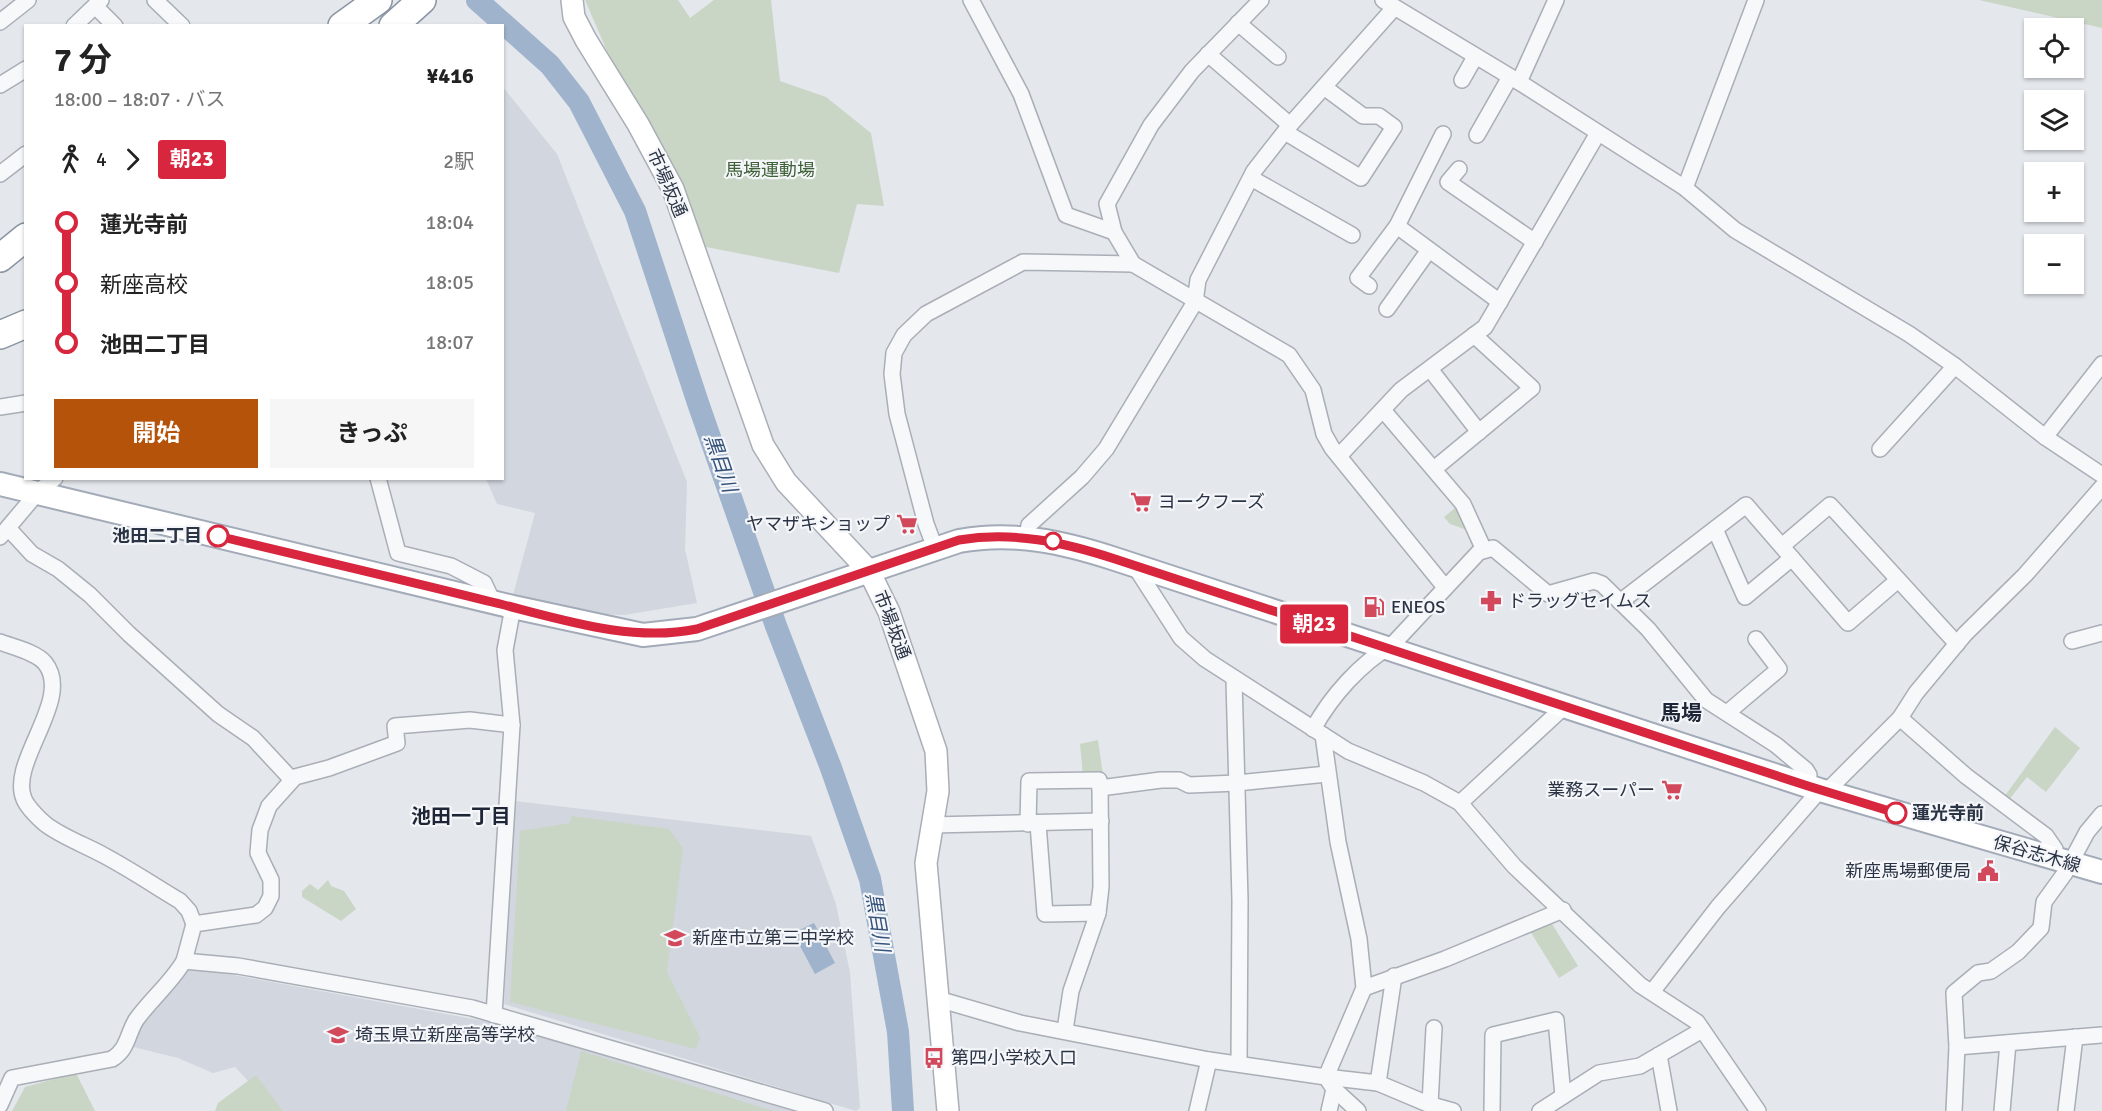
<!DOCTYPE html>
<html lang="ja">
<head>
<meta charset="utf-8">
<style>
	:root { --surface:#fff; --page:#f6f6f6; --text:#222; --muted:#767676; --accent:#b45309 }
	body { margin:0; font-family:Signika,"Noto Sans JP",sans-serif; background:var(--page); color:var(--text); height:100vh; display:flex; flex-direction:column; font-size:22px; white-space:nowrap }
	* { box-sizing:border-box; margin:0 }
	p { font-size:20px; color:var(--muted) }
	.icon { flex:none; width:33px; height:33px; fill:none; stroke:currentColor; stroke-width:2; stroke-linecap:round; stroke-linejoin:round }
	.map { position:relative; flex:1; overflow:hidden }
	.sheet { position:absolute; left:24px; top:24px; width:480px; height:456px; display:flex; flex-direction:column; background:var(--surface); border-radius:0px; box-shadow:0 2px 4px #0004 }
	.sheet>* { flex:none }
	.badge { padding:0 12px; border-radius:4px; font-size:21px; line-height:39px }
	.fabs { position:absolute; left:2024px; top:18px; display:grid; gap:12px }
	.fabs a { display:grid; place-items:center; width:60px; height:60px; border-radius:0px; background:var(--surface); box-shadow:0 2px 4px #0004; font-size:30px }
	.map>.badge { position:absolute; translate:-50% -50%; box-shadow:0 0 0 3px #fff }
	.legs { display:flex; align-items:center; gap:9px; height:66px; padding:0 30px; font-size:20px }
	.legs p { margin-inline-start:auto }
	.headline { display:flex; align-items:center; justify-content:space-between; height:102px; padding:0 30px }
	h1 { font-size:33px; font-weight:700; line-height:45px }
	.button { display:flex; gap:12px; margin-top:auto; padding:12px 30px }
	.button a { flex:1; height:69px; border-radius:0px; background:var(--accent); color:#fff; font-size:24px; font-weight:700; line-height:69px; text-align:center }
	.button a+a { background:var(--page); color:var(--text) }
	ul { padding:0 30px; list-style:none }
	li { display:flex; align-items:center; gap:21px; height:60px; font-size:22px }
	li i { display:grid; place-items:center; width:9px; height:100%; margin:0 8px; background:currentColor }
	li i::after { content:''; width:15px; height:15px; margin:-8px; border:4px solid; border-radius:50%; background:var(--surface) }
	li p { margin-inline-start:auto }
	li:first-child i { background:linear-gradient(#0000 50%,currentColor 0) }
	li:last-child i { background:linear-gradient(currentColor 50%,#0000 0) }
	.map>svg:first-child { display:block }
	.built { fill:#d2d6de }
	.green { fill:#c9d6c5 }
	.water { fill:#9fb4cc }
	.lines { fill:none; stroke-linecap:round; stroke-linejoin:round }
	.river { stroke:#9fb4cc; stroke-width:22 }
	.street-casing { stroke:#a9aeb7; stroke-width:18 }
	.secondary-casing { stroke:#a9aeb7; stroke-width:24 }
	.primary-casing { stroke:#a3abb8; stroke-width:26 }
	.highway-casing { stroke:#8b94a3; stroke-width:30 }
	.street { stroke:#f7f8fa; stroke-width:15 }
	.secondary { stroke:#fff; stroke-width:21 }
	.primary { stroke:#fff; stroke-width:22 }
	.highway { stroke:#fff; stroke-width:27 }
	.line-1-casing { stroke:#fff; stroke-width:14 }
	.line-1 { stroke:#d7263d; stroke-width:9 }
	.stop-1-dot { fill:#fff; stroke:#d7263d; stroke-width:3 }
	.labels { text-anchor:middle; stroke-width:4.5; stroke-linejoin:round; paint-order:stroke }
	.park-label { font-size:18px; fill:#3f6138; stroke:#f4f6f9 }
	.street-label { font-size:18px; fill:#2b3445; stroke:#f4f6f9 }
	.poi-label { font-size:18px; fill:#2b3445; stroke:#f4f6f9; text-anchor:start }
	.stop-label { font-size:18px; font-weight:bold; fill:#2b3445; stroke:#f4f6f9; text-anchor:end }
	.water-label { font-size:20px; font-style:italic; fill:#34527a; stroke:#f4f6f9 }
	.neighbourhood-label { font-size:20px; font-weight:bold; fill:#1d2536; stroke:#f4f6f9 }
	.quarter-label { font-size:21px; font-weight:bold; fill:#1d2536; stroke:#f4f6f9 }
</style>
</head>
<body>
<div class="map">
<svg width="2102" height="1111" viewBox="0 0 2102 1111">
	<rect width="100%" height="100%" fill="#e4e7ec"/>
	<g class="built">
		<polygon points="503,87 557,154 687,482 685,549 697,603 624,615 601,614 513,595 535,513 497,504 486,479 502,478"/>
		<polygon points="515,801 811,836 836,904 850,973 860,1108 856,1111 504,1004"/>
		<polygon points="195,968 495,1023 794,1111 276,1111 235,1067 213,1073 178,1058 133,1047 143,1024 187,971"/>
	</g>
	<g class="green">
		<polygon points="585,0 678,0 690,18 714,0 771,0 780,81 826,97 871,133 884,206 857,204 839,273 701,246 680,182 607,51"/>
		<polygon points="1979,0 2102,0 2102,28"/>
		<polygon points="1461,503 1467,530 1450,524 1444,517"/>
		<polygon points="2055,727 2080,748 2046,792 2027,777 2008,801 2004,797"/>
		<polygon points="1098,740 1103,775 1083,776 1080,744"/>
		<polygon points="572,816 669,829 683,848 667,972 700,1037 696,1049 510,1002 520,831 570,823"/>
		<polygon points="328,880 331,886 344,891 356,909 341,921 302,897 302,891 310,884 318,890"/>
		<polygon points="1549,919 1578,966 1559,978 1530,931"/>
		<polygon points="581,1051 773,1111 566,1111"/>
		<polygon points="76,1073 95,1111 12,1111 25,1087"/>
		<polygon points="256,1075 283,1111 215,1111 218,1103"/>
	</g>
	<polygon class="water" points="814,923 835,963 815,974 793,933"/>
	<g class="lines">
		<polyline class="river" points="477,0 550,65 579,102 635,211 698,403 776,626 831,768 870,879 898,1032 903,1111"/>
		<defs>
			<g id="street">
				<polyline points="155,0 182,26"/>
				<polyline points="971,0 1021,94 1066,215 1114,232"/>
				<polyline points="1261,0 1192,71 1151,125 1107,204 1114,232 1133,264 1289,355 1313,390 1324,434 1332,448 1444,586"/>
				<polyline points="1383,0 1519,82 1685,188 1735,230 1909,334 1955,366 2045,437 2102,475"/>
				<polyline points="95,6 115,26"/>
				<polyline points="0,22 28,0"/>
				<polyline points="1238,23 1278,57"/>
				<polyline points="74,26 101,0"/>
				<polyline points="1208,54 1290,125"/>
				<polyline points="1462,80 1475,57"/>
				<polyline points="1519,82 1556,0"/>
				<polyline points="0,85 26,69"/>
				<polyline points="1285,132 1361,178 1394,127 1379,116 1363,116 1324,87"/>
				<polyline points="1477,135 1510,77"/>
				<polyline points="1459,169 1448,182 1535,242"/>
				<polyline points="0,174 26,154"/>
				<polyline points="1251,178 1352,235"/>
				<polyline points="1685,188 1756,0"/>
				<polyline points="1397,226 1500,302"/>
				<polyline points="1369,286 1358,278 1397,226 1443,134"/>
				<polyline points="1387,309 1429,250"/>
				<polyline points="1430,369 1479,432"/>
				<polyline points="0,407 26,403"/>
				<polyline points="1383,410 1463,504 1484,550"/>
				<polyline points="2045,437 2102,364"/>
				<polyline points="1880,449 1955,366"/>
				<polyline points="1339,456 1401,390 1485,327 1598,133"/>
				<polyline points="1434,469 1532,388 1474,335"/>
				<polyline points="378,478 398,553 451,566 484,583 493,602"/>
				<polyline points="8,528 32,554 58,569 90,595 129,634 218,714 253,738 292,780"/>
				<polyline points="1715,529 1745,597 1792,558"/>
				<polyline points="0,537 38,492 55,478"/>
				<polyline points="1027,537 1029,525 1082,477 1106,449 1195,302 1198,280 1254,171 1290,125 1394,8"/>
				<polyline points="1782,546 1830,505 1957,644"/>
				<polyline points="935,548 926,524 897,414 892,374 894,353 904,335 926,314 1023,262 1133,264"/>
				<polyline points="1134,565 1181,638 1205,659 1348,751 1424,783 1460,803 1514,866 1640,985 1697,1022 1758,1111"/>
				<polyline points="1620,602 1746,505 1848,623 1898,580"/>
				<polyline points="2072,641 2102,633"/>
				<path d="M0,642C13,647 36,652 45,663C74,699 8,762 24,799C27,807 41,821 48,826C65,838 87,846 105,856C131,870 155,886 180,901L189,911L194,924"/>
				<polyline points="1234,680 1240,900 1239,1063"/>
				<polyline points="1727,713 1779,669 1756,639"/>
				<polyline points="1900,718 1966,776 2046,836 2055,849 2055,859"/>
				<path d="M1313,729C1332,695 1360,664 1393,644L1479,552L1493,548L1548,594L1594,581L1602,584L1648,629L1706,700L1776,745L1806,770L1809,775L1808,786"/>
				<polyline points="1826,792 1900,718 1916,693 1965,634 2025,575 2102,487"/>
				<polyline points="1460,803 1565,706"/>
				<polyline points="1028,824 1029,781 1099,780 1100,788 1161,780 1179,780 1189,785 1237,783 1327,774"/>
				<polyline points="1038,824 1045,914 1098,913"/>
				<polyline points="932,825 1101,821"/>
				<polyline points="184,961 194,924 256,915 265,908 271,896 271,880 258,853 260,830 269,806 295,777 329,768 397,743 395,726 470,720 512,725"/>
				<polyline points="1364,988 1445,959 1563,910"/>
				<polyline points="1652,992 1718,907 1820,790"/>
				<polyline points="938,999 1020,1023 1209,1060 1326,1077 1364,988 1359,939 1338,842 1323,735"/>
				<polyline points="494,1015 512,725 505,650 513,607"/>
				<polyline points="1065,1030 1071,991 1098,913 1101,887 1100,788"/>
				<polyline points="1957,1047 2102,1035"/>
				<polyline points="1659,1055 1669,1111"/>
				<polyline points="1326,1077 1378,1083 1428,1104 1453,1111"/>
				<polyline points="1326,1077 1334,1089 1329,1111"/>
				<polyline points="1378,1083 1394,976"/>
				<polyline points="1334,1089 1358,1111"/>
				<polyline points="1430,1104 1434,1028"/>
				<path d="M0,1105L12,1078L112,1059C128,1049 127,1035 136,1020C151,999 171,983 184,961L238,966L472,1008L825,1111"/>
				<polyline points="1197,1111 1209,1060"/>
				<polyline points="1492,1111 1493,1035 1556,1020 1563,1096"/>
				<polyline points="1540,1111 1599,1073 1640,1066 1702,1030"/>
				<polyline points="1954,1111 1957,1047 1954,993 1978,973 1991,971 2018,952 2041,928 2044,902 2065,873 2087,832 2102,814"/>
				<polyline points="2002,1111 2008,1043"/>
				<polyline points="2066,1111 2075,1037"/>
			</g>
			<polyline id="secondary" points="572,0 574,17 586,40 638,124 673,189 763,445 786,482 869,571 889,612 936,751 938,791 926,863 948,1111"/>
			<path id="primary" d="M0,484L513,607L643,635L697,629L959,541C1013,531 1063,542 1115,559L1820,790L2102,872"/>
			<g id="highway">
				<polyline points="342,26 378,0"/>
				<polyline points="393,26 422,0"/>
				<polyline points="0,258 26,237"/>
				<polyline points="0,335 26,324"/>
			</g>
		</defs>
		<use href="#street" class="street-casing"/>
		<use href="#secondary" class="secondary-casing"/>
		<use href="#primary" class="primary-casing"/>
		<use href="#highway" class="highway-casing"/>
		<use href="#street" class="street"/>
		<use href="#secondary" class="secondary"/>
		<use href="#primary" class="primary"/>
		<use href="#highway" class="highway"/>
	</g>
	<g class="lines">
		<defs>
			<path id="line-1" d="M218,536C309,558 401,579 492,602C558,618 629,643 697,629L959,540C1013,531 1063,542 1115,559L1808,786L1896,813"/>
		</defs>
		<use href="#line-1" class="line-1-casing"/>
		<use href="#line-1" class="line-1"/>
	</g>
	<defs>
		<symbol id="supermarket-bare" viewBox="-9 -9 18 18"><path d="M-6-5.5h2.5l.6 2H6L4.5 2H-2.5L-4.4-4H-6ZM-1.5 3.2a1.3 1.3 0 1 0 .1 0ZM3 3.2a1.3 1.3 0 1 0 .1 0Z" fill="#d1495b" stroke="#f4f6f9" stroke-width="2.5" paint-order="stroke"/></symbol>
		<symbol id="pharmacy-bare" viewBox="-9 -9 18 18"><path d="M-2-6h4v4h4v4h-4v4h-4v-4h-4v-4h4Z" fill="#d1495b" stroke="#f4f6f9" stroke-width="2.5" paint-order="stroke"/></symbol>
		<symbol id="fuel-bare" viewBox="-9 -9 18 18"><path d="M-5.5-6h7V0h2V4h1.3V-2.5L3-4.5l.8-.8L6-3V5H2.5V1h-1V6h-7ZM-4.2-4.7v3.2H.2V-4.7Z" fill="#d1495b" stroke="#f4f6f9" stroke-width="2.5" paint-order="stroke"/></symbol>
		<symbol id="civic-bare" viewBox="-9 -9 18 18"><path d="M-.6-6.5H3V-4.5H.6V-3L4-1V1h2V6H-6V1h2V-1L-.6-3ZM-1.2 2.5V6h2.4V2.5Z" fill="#d1495b" stroke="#f4f6f9" stroke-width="2.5" paint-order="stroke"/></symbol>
		<symbol id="school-bare" viewBox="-9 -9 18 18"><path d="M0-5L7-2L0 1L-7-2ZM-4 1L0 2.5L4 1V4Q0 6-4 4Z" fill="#d1495b" stroke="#f4f6f9" stroke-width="2.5" paint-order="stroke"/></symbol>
		<symbol id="bus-bare" viewBox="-9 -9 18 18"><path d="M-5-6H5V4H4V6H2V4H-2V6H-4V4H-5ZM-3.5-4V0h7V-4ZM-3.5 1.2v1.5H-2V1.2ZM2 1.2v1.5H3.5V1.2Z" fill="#d1495b" stroke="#f4f6f9" stroke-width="2.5" paint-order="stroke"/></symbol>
	</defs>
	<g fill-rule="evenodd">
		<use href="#supermarket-bare" x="1126" y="487" width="30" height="30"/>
		<use href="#supermarket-bare" x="892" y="509" width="30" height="30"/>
		<use href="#pharmacy-bare" x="1476" y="586" width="30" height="30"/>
		<use href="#fuel-bare" x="1359" y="592" width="30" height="30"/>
		<use href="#supermarket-bare" x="1657" y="775" width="30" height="30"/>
		<use href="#civic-bare" x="1973" y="856" width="30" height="30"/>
		<use href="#school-bare" x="660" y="923" width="30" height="30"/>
		<use href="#school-bare" x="323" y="1020" width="30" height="30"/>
		<use href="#bus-bare" x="919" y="1043" width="30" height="30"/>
	</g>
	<g class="stop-1-dot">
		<circle cx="218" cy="536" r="10"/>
		<circle cx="1053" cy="541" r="8"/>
		<circle cx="1896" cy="813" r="10"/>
	</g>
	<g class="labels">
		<g class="park-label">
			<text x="770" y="176">馬場運動場</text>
		</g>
		<g class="street-label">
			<text transform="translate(667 183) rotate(66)" y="6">市場坂通</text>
			<text transform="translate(892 625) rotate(69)" y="6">市場坂通</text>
			<text transform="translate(2037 854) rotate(16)" y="6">保谷志木線</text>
		</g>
		<g class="poi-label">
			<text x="1158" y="508">ヨークフーズ</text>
			<text x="890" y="530" text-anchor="end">ヤマザキショップ</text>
			<text x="1508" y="607">ドラッグセイムス</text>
			<text x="1391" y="613">ENEOS</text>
			<text x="1655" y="796" text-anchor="end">業務スーパー</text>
			<text x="1971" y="877" text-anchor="end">新座馬場郵便局</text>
			<text x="692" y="944">新座市立第三中学校</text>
			<text x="355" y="1041">埼玉県立新座高等学校</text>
			<text x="951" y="1064">第四小学校入口</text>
		</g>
		<g class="stop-label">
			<text x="202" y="542">池田二丁目</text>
			<text x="1912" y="819" text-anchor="start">蓮光寺前</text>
		</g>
		<g class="water-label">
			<text transform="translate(721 463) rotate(71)" y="7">黒目川</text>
			<text transform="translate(878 922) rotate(80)" y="7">黒目川</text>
		</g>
		<g class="neighbourhood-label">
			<text x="461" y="823">池田一丁目</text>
		</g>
		<g class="quarter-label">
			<text x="1681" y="720">馬場</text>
		</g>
	</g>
</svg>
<div class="fabs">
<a><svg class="icon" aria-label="locate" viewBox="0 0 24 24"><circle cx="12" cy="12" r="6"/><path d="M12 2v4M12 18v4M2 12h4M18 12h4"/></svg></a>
<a><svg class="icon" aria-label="layers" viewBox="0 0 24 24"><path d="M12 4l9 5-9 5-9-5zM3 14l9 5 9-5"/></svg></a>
<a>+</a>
<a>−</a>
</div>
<b class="badge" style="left:1314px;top:624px;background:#d7263d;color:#fff">朝23</b>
<section class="sheet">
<div class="headline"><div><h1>7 分</h1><p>18:00 – 18:07 · バス</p></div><b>¥416</b></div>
<div class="legs"><svg class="icon" aria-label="walk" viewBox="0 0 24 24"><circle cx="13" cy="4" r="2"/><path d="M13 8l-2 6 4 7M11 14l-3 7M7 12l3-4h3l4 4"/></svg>4<svg class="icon" aria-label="forward" viewBox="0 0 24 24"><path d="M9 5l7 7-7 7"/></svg><b class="badge" style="background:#d7263d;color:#fff">朝23</b><p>2駅</p></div>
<ul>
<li><i style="color:#d7263d"></i><b>蓮光寺前</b><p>18:04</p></li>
<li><i style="color:#d7263d"></i><span>新座高校</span><p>18:05</p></li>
<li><i style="color:#d7263d"></i><b>池田二丁目</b><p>18:07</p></li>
</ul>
<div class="button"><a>開始</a><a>きっぷ</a></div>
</section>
</div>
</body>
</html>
